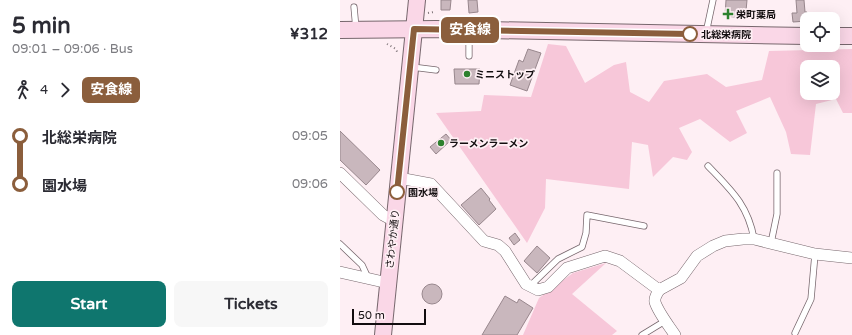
<!DOCTYPE html>
<html lang="en">
<head>
<meta charset="utf-8">
<style>
	:root { --surface:#fff; --page:#f7f7f7; --text:#2b2b33; --muted:#7c7c81; --accent:#0f766e }
	body { margin:0; font-family:"Varela Round","Noto Sans JP",sans-serif; background:var(--page); color:var(--text); height:100vh; display:flex; flex-direction:column; font-size:15px; white-space:nowrap }
	* { box-sizing:border-box; margin:0 }
	p { font-size:13px; color:var(--muted) }
	.icon { flex:none; width:22px; height:22px; fill:none; stroke:currentColor; stroke-width:2; stroke-linecap:round; stroke-linejoin:round }
	.map { position:relative; flex:1; overflow:hidden }
	.drawer { display:flex; flex-direction:column; background:var(--surface); width:340px }
	.drawer>* { flex:none }
	.badge { padding:0 8px; border-radius:6px; font-size:14px; line-height:26px }
	.tools { position:absolute; left:460px; top:12px; display:grid; gap:8px }
	.tools a { display:grid; place-items:center; width:40px; height:40px; border-radius:8px; background:var(--surface); box-shadow:0 4px 16px #0002; font-size:20px }
	.scale { position:absolute; left:12px; bottom:10px; width:74px; box-sizing:border-box; padding-left:4px; border:2px solid #120d0f; border-top:0; font-size:11px; line-height:14px; white-space:nowrap; color:#120d0f; -webkit-text-stroke:3px #feeff4; paint-order:stroke }
	.map>.badge { position:absolute; translate:-50% -50%; box-shadow:0 0 0 2px #fff }
	.legs { display:flex; align-items:center; gap:6px; height:44px; padding:0 12px; font-size:13px }
	.legs p { margin-inline-start:auto }
	.head { display:flex; align-items:center; justify-content:space-between; height:68px; padding:0 12px }
	h1 { font-size:22px; font-weight:700; line-height:30px }
	.primary-button { display:flex; gap:8px; margin-top:auto; padding:8px 12px }
	.primary-button a { flex:1; height:46px; border-radius:8px; background:var(--accent); color:#fff; font-size:16px; font-weight:700; line-height:46px; text-align:center }
	.primary-button a+a { background:var(--page); color:var(--text) }
	ul { padding:0 12px; list-style:none }
	li { display:flex; align-items:center; gap:14px; height:48px; font-size:15px }
	li i { display:grid; place-items:center; width:6px; height:100%; margin:0 5px; background:currentColor }
	li i::after { content:''; width:10px; height:10px; margin:-5px; border:3px solid; border-radius:50%; background:var(--surface) }
	li p { margin-inline-start:auto }
	li:first-child i { background:linear-gradient(#0000 50%,currentColor 0) }
	li:last-child i { background:linear-gradient(currentColor 50%,#0000 0) }
	main { display:flex; flex:1; min-height:0 }
	.map>svg:first-child { display:block }
	.green { fill:#f7c7d9; fill-rule:evenodd }
	.building { fill:#c9b7bd; stroke:#98878d }
	.lines { fill:none; stroke-linecap:round; stroke-linejoin:round }
	.lane-casing { stroke:#77676d; stroke-width:7 }
	.street-casing { stroke:#77676d; stroke-width:12 }
	.secondary-casing { stroke:#77676d; stroke-width:18 }
	.path { stroke:#80767a; stroke-width:2; stroke-dasharray:1 3; stroke-linecap:butt }
	.lane { stroke:#fff; stroke-width:5.5 }
	.street { stroke:#fff; stroke-width:11 }
	.secondary { stroke:#fad7e7; stroke-width:16 }
	.line-1-casing { stroke:#fff; stroke-width:9 }
	.line-1 { stroke:#8b5e3c; stroke-width:6 }
	.poi-dot { fill:#2d812e; stroke:#feeff4; stroke-width:1.5 }
	.stop-1-dot { fill:#fff; stroke:#8b5e3c; stroke-width:2 }
	.labels { text-anchor:middle; stroke-width:3.5; stroke-linejoin:round; paint-order:stroke }
	.poi-label { font-size:10px; font-weight:bold; fill:#120d0f; stroke:#feeff4; text-anchor:start }
	.stop-label { font-size:10px; font-weight:bold; fill:#120d0f; stroke:#feeff4; text-anchor:start }
	.street-label { font-size:10px; fill:#120d0f; stroke:#feeff4 }
</style>
</head>
<body>
<main>
<section class="drawer">
<div class="head"><div><h1>5 min</h1><p>09:01 – 09:06 · Bus</p></div><b>¥312</b></div>
<div class="legs"><svg class="icon" aria-label="walk" viewBox="0 0 24 24"><circle cx="13" cy="4" r="2"/><path d="M13 8l-2 6 4 7M11 14l-3 7M7 12l3-4h3l4 4"/></svg>4<svg class="icon" aria-label="forward" viewBox="0 0 24 24"><path d="M9 5l7 7-7 7"/></svg><b class="badge" style="background:#8b5e3c;color:#fff">安食線</b></div>
<ul>
<li><i style="color:#8b5e3c"></i><b>北総栄病院</b><p>09:05</p></li>
<li><i style="color:#8b5e3c"></i><b>園水場</b><p>09:06</p></li>
</ul>
<div class="primary-button"><a>Start</a><a>Tickets</a></div>
</section>
<div class="map">
<svg width="512" height="335" viewBox="0 0 512 335">
	<rect width="100%" height="100%" fill="#feeff4"/>
	<g class="green">
		<path d="M208,44L226,46L245,83L274,65L286,62L290,92L309,102L324,81L367,74L386,87L422,80L429,51L512,49V113H503L496,99L476,104L470,155L451,154L446,132L430,97L396,111L407,133L390,142L360,119L339,128L352,152L347,160L333,157L313,177L308,145L292,142L289,189L206,179L205,208L187,243L96,113L141,111L144,95L191,97ZM467,67H493V93H467Z"/>
		<polygon points="266,263 232,294 277,331 272,335 183,335 199,298 233,273"/>
	</g>
	<g class="building">
		<polygon points="101,0 111,0 110,10 101,10"/>
		<polygon points="128,0 137,0 138,12 129,13"/>
		<polygon points="386,0 407,0 406,11 395,11 395,17 385,16"/>
		<polygon points="456,0 464,0 465,12 467,12 467,21 453,22 452,13 457,13"/>
		<polygon points="188,49 201,53 187,91 170,85 179,60 183,62"/>
		<polygon points="114,69 140,69 139,84 115,84"/>
		<polygon points="0,131 40,170 26,185 0,160"/>
		<polygon points="106,134 111,140 96,154 90,147"/>
		<polygon points="141,188 150,199 149,200 156,209 139,225 121,205"/>
		<polygon points="175,233 180,240 174,245 169,238"/>
		<polygon points="197,246 210,258 197,273 184,261"/>
		<circle cx="92" cy="294" r="10"/>
		<polygon points="165,296 177,303 179,299 193,308 177,335 142,335"/>
	</g>
	<g class="lines">
		<defs>
			<g id="lane">
				<polyline points="14,7 16,29"/>
				<polyline points="366,33 373,0"/>
				<polyline points="129,56 129,30"/>
				<polyline points="72,67 96,70"/>
				<path d="M368,166C391,190 408,205 414,239"/>
				<polyline points="431,243 437,214 437,173"/>
				<polyline points="0,244 22,265 28,278"/>
				<polyline points="190,286 218,259 242,247 246,233 247,215 304,226"/>
				<polyline points="455,333 471,299 475,254"/>
				<polyline points="302,335 325,321"/>
			</g>
			<g id="street">
				<polyline points="0,173 43,215 54,221"/>
				<polyline points="59,178 91,184 144,241 158,245 165,251 186,284 198,290 208,287 227,268 265,256 280,261 319,290 341,278 357,256 373,246 385,241 403,239 414,239 475,254 512,258"/>
				<polyline points="0,272 48,283"/>
				<path d="M319,290C317,294 314,298 315,302C318,312 329,326 335,335"/>
			</g>
			<g id="secondary">
				<polyline points="0,30 96,29 467,36"/>
				<polyline points="493,36 512,36"/>
				<polyline points="43,335 77,0"/>
			</g>
		</defs>
		<use href="#lane" class="lane-casing"/>
		<use href="#street" class="street-casing"/>
		<use href="#secondary" class="secondary-casing"/>
		<g class="path">
			<polyline points="88,13 94,12"/>
			<polyline points="47,44 56,49 58,54"/>
		</g>
		<use href="#lane" class="lane"/>
		<use href="#street" class="street"/>
		<use href="#secondary" class="secondary"/>
	</g>
	<g class="lines">
		<defs>
			<polyline id="line-1" points="57,192 74,29 350,34"/>
		</defs>
		<use href="#line-1" class="line-1-casing"/>
		<use href="#line-1" class="line-1"/>
	</g>
	<g class="poi-dot">
		<path d="M386 8h4v4h4v4h-4v4h-4v-4h-4v-4h4z"/>
		<circle cx="127" cy="74" r="4"/>
		<circle cx="101" cy="143" r="4"/>
	</g>
	<g class="stop-1-dot">
		<circle cx="350" cy="34" r="7"/>
		<circle cx="57" cy="192" r="7"/>
	</g>
	<g class="labels">
		<g class="poi-label">
			<text x="396" y="18">栄町薬局</text>
			<text x="135" y="78">ミニストップ</text>
			<text x="109" y="147">ラーメンラーメン</text>
		</g>
		<g class="stop-label">
			<text x="361" y="38">北総栄病院</text>
			<text x="68" y="196">園水場</text>
		</g>
		<g class="street-label">
			<text transform="translate(52 239) rotate(-84)" y="4">さわやか通り</text>
		</g>
	</g>
</svg>
<div class="tools">
<a><svg class="icon" aria-label="locate" viewBox="0 0 24 24"><circle cx="12" cy="12" r="6"/><path d="M12 2v4M12 18v4M2 12h4M18 12h4"/></svg></a>
<a><svg class="icon" aria-label="layers" viewBox="0 0 24 24"><path d="M12 4l9 5-9 5-9-5zM3 14l9 5 9-5"/></svg></a>
</div>
<div class="scale">50 m</div>
<b class="badge" style="left:130px;top:30px;background:#8b5e3c;color:#fff">安食線</b>
</div>
</main>
</body>
</html>
